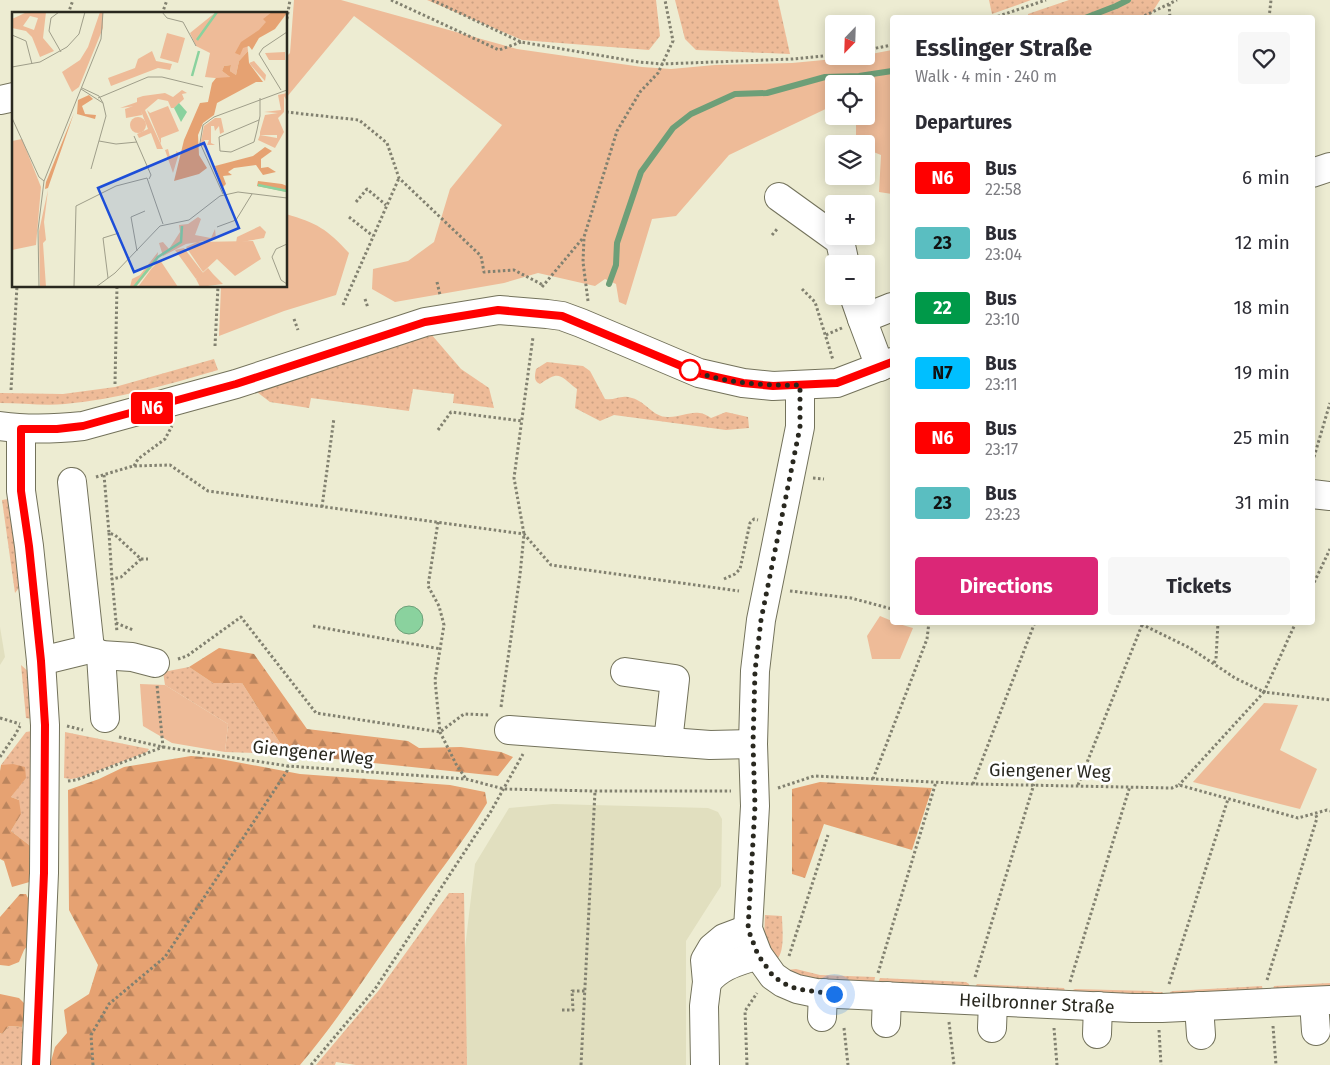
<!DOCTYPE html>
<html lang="en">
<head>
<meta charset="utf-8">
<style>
	:root { --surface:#fff; --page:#f7f7f7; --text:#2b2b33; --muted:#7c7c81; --accent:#db2777 }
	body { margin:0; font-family:"Fira Sans",sans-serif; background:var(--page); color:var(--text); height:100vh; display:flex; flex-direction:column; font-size:19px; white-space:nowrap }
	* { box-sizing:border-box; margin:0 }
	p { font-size:16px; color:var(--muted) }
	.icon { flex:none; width:28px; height:28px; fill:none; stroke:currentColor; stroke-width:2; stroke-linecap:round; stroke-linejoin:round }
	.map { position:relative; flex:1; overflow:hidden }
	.side { position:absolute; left:890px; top:15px; width:425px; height:610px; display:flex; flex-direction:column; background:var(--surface); border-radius:5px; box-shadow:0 2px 12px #0003 }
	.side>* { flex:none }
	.badge { padding:0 10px; border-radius:4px; font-size:18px; line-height:32px }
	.needle { width:32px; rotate:203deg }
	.controls { position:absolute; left:825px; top:15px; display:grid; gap:10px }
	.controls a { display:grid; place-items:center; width:50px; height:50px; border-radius:5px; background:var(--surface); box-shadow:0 2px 12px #0003; font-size:25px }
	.you { position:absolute; width:25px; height:25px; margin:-12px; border:4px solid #fff; border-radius:50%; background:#1a73e8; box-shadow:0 0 0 8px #1a73e833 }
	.map>.badge { position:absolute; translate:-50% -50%; box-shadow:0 0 0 2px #fff }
	h2 { padding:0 25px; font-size:19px; line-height:45px }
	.round { display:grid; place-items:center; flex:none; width:52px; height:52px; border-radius:5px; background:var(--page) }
	.head { display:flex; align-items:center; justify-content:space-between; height:85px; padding:0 25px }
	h1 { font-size:24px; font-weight:700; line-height:38px }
	.button { display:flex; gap:10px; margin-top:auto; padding:10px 25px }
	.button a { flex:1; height:58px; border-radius:5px; background:var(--accent); color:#fff; font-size:20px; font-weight:700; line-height:58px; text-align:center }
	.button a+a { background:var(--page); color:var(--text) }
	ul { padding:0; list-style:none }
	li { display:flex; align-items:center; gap:15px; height:65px; padding:0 25px }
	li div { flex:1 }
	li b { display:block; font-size:19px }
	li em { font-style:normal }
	li .badge { min-width:55px; font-weight:700; text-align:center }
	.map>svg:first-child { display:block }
	.built { fill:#e1dfbf }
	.grass { fill:url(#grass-dots) }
	.forest { fill:url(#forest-firs) }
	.green { fill:#eebb98 }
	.water { fill:#8ad29e; stroke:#6d9f78 }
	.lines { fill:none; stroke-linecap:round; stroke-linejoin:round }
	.stream { stroke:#6d9f78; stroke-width:6 }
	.minor-casing { stroke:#73725b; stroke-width:30 }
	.path { stroke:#828170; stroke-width:3; stroke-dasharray:2.5 2.5; stroke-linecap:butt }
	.minor { stroke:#fff; stroke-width:28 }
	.line-casing { stroke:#fff; stroke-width:11 }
	.line { stroke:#f00; stroke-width:8 }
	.walk { stroke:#29281f; stroke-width:5; stroke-dasharray:0 9 }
	.stop-dot { fill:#fff; stroke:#f00; stroke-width:2.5 }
	.labels { text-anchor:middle; stroke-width:5; stroke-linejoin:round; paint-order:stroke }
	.street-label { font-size:18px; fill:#29281f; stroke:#fff }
	.inset-river { fill:none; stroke:#8ad29e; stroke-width:2.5 }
	.inset-road { fill:none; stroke:#9f9e8a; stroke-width:1 }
	.view { fill:#1d4ed8; fill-opacity:0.15; stroke:#1d4ed8; stroke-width:2.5 }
	.inset-edge { fill:none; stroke:#29281f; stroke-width:2.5 }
</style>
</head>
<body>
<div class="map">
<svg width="1330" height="1065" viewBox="0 0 1330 1065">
	<defs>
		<pattern id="grass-dots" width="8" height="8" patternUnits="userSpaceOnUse" patternTransform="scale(1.25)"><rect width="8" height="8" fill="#eebb98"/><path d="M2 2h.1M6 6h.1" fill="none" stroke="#cca183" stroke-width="1.8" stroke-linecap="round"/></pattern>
		<pattern id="forest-firs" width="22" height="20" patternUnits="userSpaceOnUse" patternTransform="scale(1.25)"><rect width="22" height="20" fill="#e6a272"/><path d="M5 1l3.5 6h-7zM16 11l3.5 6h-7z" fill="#ba845d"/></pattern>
	</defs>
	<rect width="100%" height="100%" fill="#edecd2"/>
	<g class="built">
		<polygon points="0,627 5,657 0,665"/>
		<polygon points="553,804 708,808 718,812 722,819 721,886 686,941 686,1065 451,1065 475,864 509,808"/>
	</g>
	<g class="grass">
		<polygon points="427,0 656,0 660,36 649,50 522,40"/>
		<polygon points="675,0 778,0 790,54 696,50 685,39"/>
		<polygon points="989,0 1031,0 992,14"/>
		<polygon points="1069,0 1160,0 1149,17 1028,17 1028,14"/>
		<polygon points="425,327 461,369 489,388 494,408 453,403 454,394 413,389 409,411 311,398 309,408 270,402 245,383"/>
		<path d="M214,359L218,370C167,385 118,399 65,404C44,406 22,403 0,403V393L63,394L115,387Z"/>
		<path d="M547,362L583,366L590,371L605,399C615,401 620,394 632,398C647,402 653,418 669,417C686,417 695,407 711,418L726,412L748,417L749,428L726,430L614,415L600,421L575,408L577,389C559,375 560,370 540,384C533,381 535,375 536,369Z"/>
		<polygon points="8,499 22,584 15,593 2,500"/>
		<polygon points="21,665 30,673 32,719 26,718"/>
		<polygon points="189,667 213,683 242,683 287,754 225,752 228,724 165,685 163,672"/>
		<polygon points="32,731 33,848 11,831 19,817 19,800 11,797 25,778 1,765 26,732"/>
		<polygon points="65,732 149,749 147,752 82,777 71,779 64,778"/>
		<polygon points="449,893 464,893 467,1065 356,1065 336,1062 335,1065 316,1065 379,990"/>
		<path d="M765,915L782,916C782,928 786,954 775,961L764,940Z"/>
		<polygon points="796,969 820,975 875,977 874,983 808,980 786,970"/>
		<polygon points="880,978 966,982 969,984 970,988 878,983"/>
		<polygon points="1330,983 1330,988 1272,991 1274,986"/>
		<polygon points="977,984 1064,988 1066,993 974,988"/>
		<polygon points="1262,986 1263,991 1170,996 1170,992 1173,991"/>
		<polygon points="1075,989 1151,991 1154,992 1162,992 1165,995 1071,994 1073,990"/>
		<polygon points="9,1026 22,1027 25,1042 23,1065 0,1065 0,1033 2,1034"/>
	</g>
	<g class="forest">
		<polygon points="219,648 254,654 307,729 408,741 419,748 461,747 501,752 513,757 498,776 287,754 242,683 213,683 189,667"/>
		<path d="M191,756L215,758L300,774L450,785L485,792L487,803C463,843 434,878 408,916C372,966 340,1018 300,1065H50L55,1047L67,1033L64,1010L89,994L98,965L69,910L68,790L99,779L124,767Z"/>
		<polygon points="13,764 25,767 26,778 11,797 19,800 21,814 11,831 33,848 33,881 12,887 4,861 0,859 0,771 1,765"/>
		<polygon points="820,782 932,788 912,850 824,824 805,878 792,874 792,789"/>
		<polygon points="20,894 26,894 29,900 31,941 24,950 19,962 9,966 0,965 0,917"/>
		<polygon points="0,994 19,998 26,1005 22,1027 9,1026 2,1034 0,1033"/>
	</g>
	<g class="green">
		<polygon points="294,0 341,0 517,49 642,67 671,69 715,65 792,63 866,56 866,55 892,50 892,194 879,192 881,155 866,149 866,144 856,144 856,116 866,116 866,84 834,84 834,105 729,155 676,216 652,219 626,305 619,302 616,284 605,279 595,286 538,273 504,283 395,302 372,289 373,269 408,261 434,242 450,189 502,125 354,16 286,98 286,57 290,53"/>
		<path d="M286,214C317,223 327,229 349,253L336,295L284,311L219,336L221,286H286Z"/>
		<polygon points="880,616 892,621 892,622 913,628 900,659 872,659 867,636"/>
		<polygon points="140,684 165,685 228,724 225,752 172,743 143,726"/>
		<polygon points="1264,703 1298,705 1280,750 1317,769 1300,809 1193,782"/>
	</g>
	<circle class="water" cx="409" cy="620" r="14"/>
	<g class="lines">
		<g class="stream">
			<polyline points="1085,18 1116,6 1128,0"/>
			<polyline points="609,284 616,265 617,243 641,172 673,128 691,114 735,94 767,93 825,77 859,76 892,71"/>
		</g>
		<defs>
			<g id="minor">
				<polyline points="0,100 14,97"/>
				<polyline points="1312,173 1330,167"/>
				<polyline points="779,197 840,241 845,264"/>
				<polyline points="854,296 862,319 892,307"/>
				<polyline points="862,319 880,367"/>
				<path id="s1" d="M800,385V427L761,620L755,671L753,744L755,806L748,929L758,955L773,976L783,983L797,989L816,993L1132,1008H1162L1330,1000"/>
				<path d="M0,426C28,430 55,429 83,426L236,384L425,322L499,310L547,314L562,316L581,323L699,373L743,383L773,386L837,383L892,362"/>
				<polyline points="21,429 21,491 29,546 41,661 45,725 44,873 36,1065"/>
				<polyline points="1312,494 1330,496"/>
				<polyline points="90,649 101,655 105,718"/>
				<polyline points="101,655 132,657 155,663"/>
				<polyline points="41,661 90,649 72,482"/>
				<polyline points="625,672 675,679 668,742"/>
				<polyline points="509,730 710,745 753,744"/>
				<path d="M707,982C721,965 737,962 758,955"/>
				<polyline points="1314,1001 1316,1031"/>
				<polyline points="1199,1006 1201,1035"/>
				<polyline points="822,1017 823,993"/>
				<polyline points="886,1023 887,996"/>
				<polyline points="992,1028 993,1002"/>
				<polyline points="1097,1034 1098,1006"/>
				<polyline points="705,1065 704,1006 707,982 705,960 712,948 724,938 748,929"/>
			</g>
		</defs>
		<use href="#minor" class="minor-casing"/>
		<g class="path">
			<polyline points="391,0 499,50 521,42"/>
			<polyline points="432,0 521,42 639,62 662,64 792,59 834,55"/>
			<polyline points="1169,4 1170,18"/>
			<polyline points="68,14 73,0"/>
			<polyline points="162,14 167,0"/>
			<polyline points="993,18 1046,0"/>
			<polyline points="1140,18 1177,0"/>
			<polyline points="1269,18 1271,0"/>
			<polyline points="286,24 290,0"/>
			<polyline points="866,50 892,45"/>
			<polyline points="286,112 359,120 387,143 399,178 481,256 484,272 514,270 543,285"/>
			<polyline points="356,202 367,189 386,205"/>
			<polyline points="349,217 373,236"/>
			<polyline points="772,235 778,228"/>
			<polyline points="437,282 440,295"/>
			<polyline points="542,287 583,238"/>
			<polyline points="802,289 815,302 833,360"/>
			<polyline points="365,299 368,308"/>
			<polyline points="588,301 583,262 584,237 617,131 640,92 658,73 673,41 665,0"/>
			<polyline points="343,305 399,178"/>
			<polyline points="294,319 298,330"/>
			<polyline points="826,335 842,328"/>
			<polyline points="215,346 218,286"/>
			<polyline points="115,384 117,286"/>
			<polyline points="11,390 17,286"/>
			<polyline points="438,430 451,412 522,421"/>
			<polyline points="1314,457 1330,403"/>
			<polyline points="134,466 138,459 165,439 172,426"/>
			<polyline points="104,475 109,533 115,535 141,559 121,577 112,579 117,632"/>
			<polyline points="96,477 133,466 170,465 208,491 524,534 551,565 739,591"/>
			<polyline points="813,478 824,479"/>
			<polyline points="322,507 334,418"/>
			<polyline points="438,522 428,586 439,606 444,625 435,680 440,732 456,764 466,779"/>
			<polyline points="109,533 112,579"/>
			<polyline points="141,559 148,559"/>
			<polyline points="724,579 735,574 740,569 750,523 754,519 758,520"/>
			<polyline points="1312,587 1330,549"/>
			<polyline points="790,591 851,598 892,609"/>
			<polyline points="1137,622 1190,648 1235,678 1264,692 1179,785"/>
			<polyline points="1296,622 1264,692 1330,700"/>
			<polyline points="116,623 133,630"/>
			<polyline points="313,626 441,649"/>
			<polyline points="178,659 187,656 241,617 316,713 440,732 464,714 490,715"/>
			<polyline points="1214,663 1216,659 1218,622"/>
			<polyline points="501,707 520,575 524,534 514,478 533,337"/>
			<polyline points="0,718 20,724"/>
			<polyline points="67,726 83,730"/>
			<polyline points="119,737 163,747 288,766 466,779 504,789 595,791 731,791"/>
			<polyline points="0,757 15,735 20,726"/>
			<polyline points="873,779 927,639 929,622"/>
			<polyline points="68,781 76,780 163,747 157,685"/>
			<polyline points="973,784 1035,622"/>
			<polyline points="1078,785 1142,625"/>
			<polyline points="778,788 814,776 973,784 1172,788 1179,785 1298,818 1327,810 1330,811"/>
			<polyline points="789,956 828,835"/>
			<polyline points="878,973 936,782"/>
			<polyline points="975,977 1034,784"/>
			<polyline points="1267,980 1317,818 1315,813"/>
			<polyline points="1070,982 1130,786"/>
			<polyline points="1169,984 1228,799"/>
			<polyline points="562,1010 573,1010 572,991 585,991"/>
			<polyline points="949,1022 954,1065"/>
			<polyline points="1273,1026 1276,1065"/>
			<polyline points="844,1028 848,1065"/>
			<polyline points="1054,1028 1057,1065"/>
			<polyline points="1159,1030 1161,1065"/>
			<polyline points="93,1065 91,1035 109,1004 165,957 287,771 288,766"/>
			<polyline points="311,1065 375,989 490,813 523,754"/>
			<polyline points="581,1065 595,791"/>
			<polyline points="747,1065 745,1011 757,993"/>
		</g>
		<use href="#minor" class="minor"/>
	</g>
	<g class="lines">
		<defs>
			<polyline id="line" points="36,1065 44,873 45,725 41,661 29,546 21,491 21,429 57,429 83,426 108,419 236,384 425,322 498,310 562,316 698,373 743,383 773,386 837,383 892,362"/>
		</defs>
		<use href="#line" class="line-casing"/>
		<use href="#line" class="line"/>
		<path class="walk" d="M690,370C725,383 763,386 800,385V427L761,620L755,671L753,744L755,806L748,929L758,955L773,976L783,983L797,989L834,994"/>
	</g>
	<circle class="stop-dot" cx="690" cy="370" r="10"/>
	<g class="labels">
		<g class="street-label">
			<text transform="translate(313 753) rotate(6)" y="6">Giengener Weg</text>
			<text transform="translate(1050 771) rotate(1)" y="6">Giengener Weg</text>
			<text dy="6" stroke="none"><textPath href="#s1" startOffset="870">Heilbronner Straße</textPath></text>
		</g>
	</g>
	<g transform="translate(12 12)">
		<rect width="275" height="275" fill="#edecd2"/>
		<path d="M88,0H91V16L67,75L60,80L50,60L68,48L76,35ZM204,0H271L235,30L236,39L227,49L224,63L218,59L219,53L212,54L210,59L218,65L213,67L193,65L198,41L184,34L178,21ZM273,40V48H257L253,41ZM170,78L175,81L170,82L172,87L162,96H159L156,89L146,87L133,98L151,137H145L139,121L127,126L125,122L136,117L129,99L124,94L108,96L125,90V86L131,84L153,81L161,85ZM275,81V89L272,84V100L266,106L272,120L263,136L246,128L248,123L265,126V123H248V120L253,103L266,101L252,100L269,98L266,83ZM203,106H209L212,120L208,122L207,114L203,119L202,114H199V131L203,133H195L197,128H192L194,132L191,135L189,129L192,114ZM156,137L158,145L165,143L164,139L167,141L161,161L153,138ZM36,178L32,210L34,228L31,231L34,275H28L27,219ZM241,229L249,247L223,264L205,247L191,260L174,235L185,230ZM172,236L192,262L184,267L163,238ZM146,240L145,249L124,275H118L120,267L128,263ZM148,248L166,275H126L140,256Z" fill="#eebb98"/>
		<path d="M260,0L275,1L263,17L247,26L240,38L237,34L231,36L228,43L223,41L229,30L247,18L254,10L251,7ZM236,39L237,51L251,70H244L205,91L202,103L191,111L186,123L187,143L195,156L187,162L162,169L172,128L188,91L196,90L200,71L204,66L218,65L210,59L212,54L219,53L218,59L224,63L227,49ZM77,83L81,87L70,94L73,102L84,103L83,107L65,102L66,88ZM62,101L36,176L33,177L34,170ZM253,135L260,139L249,147V156L256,155L264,160L251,163L244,153L222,156L216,160L220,163L211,164L214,172L211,175L203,154L241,144ZM246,169L270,172L275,174V180L245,174Z" fill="#e6a272"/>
		<path d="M118 113a8 8 0 1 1 16 0a8 8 0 1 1-16 0Z" fill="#eebb98"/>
		<path d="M15,0H34L31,26L42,39L28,45L20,25L14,19L0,16V7ZM18,4L26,6L22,18L11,14ZM155,21L173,26L166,51L148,46ZM140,39L144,49L160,52L158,58L146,56L99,74L96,66L123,56L126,47ZM242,49L254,63L253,69L237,51ZM129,91L130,103L114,106L113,97ZM156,94L167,119L149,126V132L135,98L138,101ZM10,127L29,175L24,233L0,238V129ZM186,205L189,207L183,223L199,226L203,217L204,227L174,232L151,244L147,231L151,230L157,237L168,220L167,213L176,212ZM248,214L254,220L252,226L224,231L225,225ZM196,256L201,262L211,272L188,275L184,267Z" fill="#eebb98" fill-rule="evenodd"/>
		<path d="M167,91L175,100L169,110L162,96Z" fill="#8ad29e"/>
		<path class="inset-river" d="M185,28L205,0M180,64L187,39M246,173L275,179M122,275L146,245L169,230L170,214"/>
		<path class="inset-road" d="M47,0L39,6L37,19L49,40M150,0L155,6L171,10L184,34M0,23L14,29L20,52M0,55L28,50L55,35L67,22L73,0M69,77L91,91L87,84L70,76M269,78L247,42L251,36L275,20M86,86L136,65H150L191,75M0,106L27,165L32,169M247,108L207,125L208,139L219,140L242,130L245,118L246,113L248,104V86M122,124L139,163L137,167M87,129L104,132L125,130M79,157L94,104L91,91M135,166L151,212M211,182L188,131L191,113L202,105L275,78M205,215L224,208L240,182M275,232L264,237L260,245L269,268L275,272M125,239L119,205L133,199M96,266L91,226L107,221M27,275L26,218L32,169L89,27L91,0M62,275L64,194L104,174L135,166M84,275L103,261L148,214L177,208L208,184L226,180L275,186"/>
		<path class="view" d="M192,131L227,216L122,260L86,176Z"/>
		<rect width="275" height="275" class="inset-edge"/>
	</g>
</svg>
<div class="controls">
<a><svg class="needle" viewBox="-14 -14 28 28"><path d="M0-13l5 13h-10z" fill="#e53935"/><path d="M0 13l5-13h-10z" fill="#7c7c81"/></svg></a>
<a><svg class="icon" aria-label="locate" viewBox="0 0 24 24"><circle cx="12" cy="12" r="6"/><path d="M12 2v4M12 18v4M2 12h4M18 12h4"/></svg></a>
<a><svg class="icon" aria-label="layers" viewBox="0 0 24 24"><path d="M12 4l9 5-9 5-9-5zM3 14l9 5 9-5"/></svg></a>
<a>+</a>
<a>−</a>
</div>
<div class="you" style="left:834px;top:994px"></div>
<b class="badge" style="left:152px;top:408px;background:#f00;color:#fff">N6</b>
<section class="side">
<div class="head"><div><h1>Esslinger Straße</h1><p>Walk · 4 min · 240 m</p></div><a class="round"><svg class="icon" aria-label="heart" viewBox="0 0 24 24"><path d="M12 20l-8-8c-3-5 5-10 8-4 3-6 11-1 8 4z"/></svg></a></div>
<h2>Departures</h2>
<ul>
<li><span class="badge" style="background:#f00;color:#fff">N6</span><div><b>Bus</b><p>22:58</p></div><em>6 min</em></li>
<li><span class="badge" style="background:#5abec1;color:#111">23</span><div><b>Bus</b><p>23:04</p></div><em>12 min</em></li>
<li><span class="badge" style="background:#009949;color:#fff">22</span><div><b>Bus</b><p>23:10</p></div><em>18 min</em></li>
<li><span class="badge" style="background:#00bfff;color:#111">N7</span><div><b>Bus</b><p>23:11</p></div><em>19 min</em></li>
<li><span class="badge" style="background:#f00;color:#fff">N6</span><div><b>Bus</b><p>23:17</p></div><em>25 min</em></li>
<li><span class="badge" style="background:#5abec1;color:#111">23</span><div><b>Bus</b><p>23:23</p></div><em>31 min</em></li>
</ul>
<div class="button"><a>Directions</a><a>Tickets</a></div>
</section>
</div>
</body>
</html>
